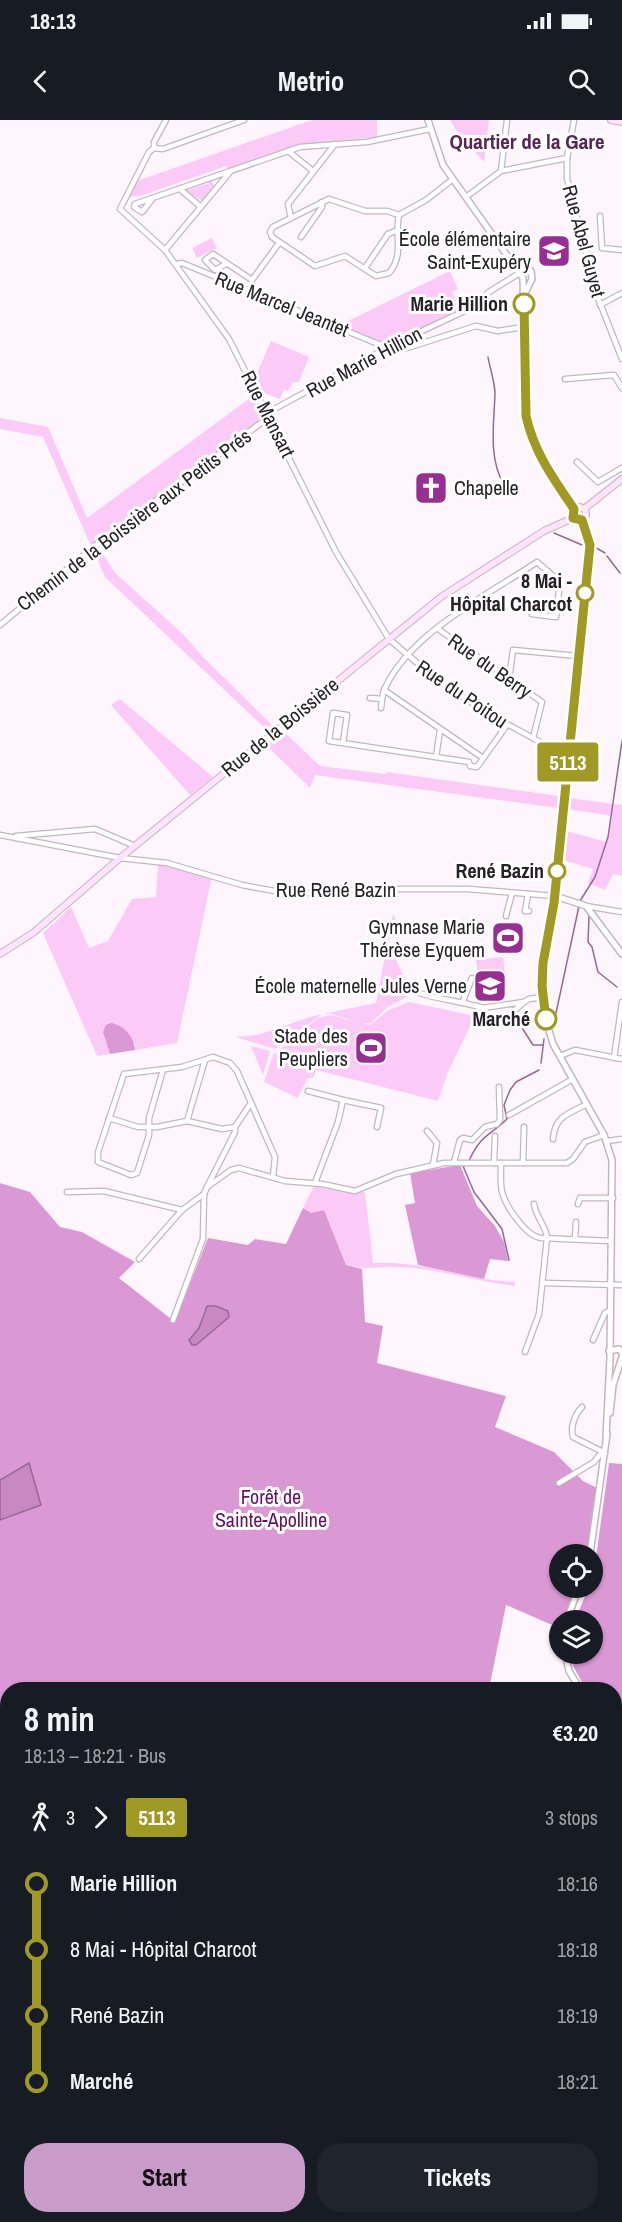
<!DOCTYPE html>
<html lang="en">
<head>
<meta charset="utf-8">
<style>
	:root { --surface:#171b24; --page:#20242c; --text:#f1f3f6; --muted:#9ea1a6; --accent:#c89bc9 }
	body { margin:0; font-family:"Archivo Narrow",sans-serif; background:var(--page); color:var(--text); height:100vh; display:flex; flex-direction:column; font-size:22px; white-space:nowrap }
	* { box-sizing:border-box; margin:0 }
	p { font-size:20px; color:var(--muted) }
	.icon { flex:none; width:33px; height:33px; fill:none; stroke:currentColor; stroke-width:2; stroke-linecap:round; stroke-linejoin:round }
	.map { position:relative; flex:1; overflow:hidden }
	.sheet { position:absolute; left:0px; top:1562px; width:622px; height:542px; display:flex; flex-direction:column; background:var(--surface); border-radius:24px 24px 0 0; box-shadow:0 2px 4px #0004 }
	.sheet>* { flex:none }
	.badge { padding:0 12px; border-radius:4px; font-size:21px; line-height:39px }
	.controls { position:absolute; left:549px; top:1424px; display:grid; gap:12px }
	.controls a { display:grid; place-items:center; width:54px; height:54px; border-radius:50%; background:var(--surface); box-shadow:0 2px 4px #0004; font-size:30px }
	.map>.badge { position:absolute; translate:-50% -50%; box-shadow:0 0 0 3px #fff }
	.legs { display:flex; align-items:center; gap:9px; height:66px; padding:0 24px; font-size:20px }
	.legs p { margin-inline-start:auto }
	.head { display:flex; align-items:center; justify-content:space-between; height:102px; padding:0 24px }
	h1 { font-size:33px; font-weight:800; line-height:45px }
	.primary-button { display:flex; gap:12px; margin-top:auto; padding:12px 24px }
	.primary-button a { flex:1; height:69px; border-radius:24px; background:var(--accent); color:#111; font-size:24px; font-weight:800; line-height:69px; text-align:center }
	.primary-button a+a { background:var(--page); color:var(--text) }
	ul { padding:0 24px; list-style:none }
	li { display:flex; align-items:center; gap:21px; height:66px; font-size:22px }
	li i { display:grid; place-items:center; width:9px; height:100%; margin:0 8px; background:currentColor }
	li i::after { content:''; width:15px; height:15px; margin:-8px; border:4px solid; border-radius:50%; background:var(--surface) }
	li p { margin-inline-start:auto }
	li:first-child i { background:linear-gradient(#0000 50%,currentColor 0) }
	li:last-child i { background:linear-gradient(currentColor 50%,#0000 0) }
	.status { display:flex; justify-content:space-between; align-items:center; height:42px; padding:0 30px; background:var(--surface); direction:ltr }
	.status svg { height:16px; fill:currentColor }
	header { display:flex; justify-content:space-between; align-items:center; height:78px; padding:0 24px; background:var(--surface); font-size:27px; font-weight:800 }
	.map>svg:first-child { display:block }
	.green { fill:#fccaf7 }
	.forest { fill:#da98d4; fill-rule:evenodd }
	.water { fill:#c888c2; stroke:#976993; stroke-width:1.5 }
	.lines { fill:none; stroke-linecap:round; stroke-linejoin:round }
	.stream { stroke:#976993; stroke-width:1.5 }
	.minor-casing { stroke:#c2b7c1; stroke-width:7 }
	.tertiary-casing { stroke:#c2b7c1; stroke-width:8 }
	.secondary-casing { stroke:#c2b7c1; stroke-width:8 }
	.trunk-casing { stroke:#d8d7d8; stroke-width:10 }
	.minor { stroke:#fff; stroke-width:4.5 }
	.tertiary { stroke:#fff; stroke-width:5 }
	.secondary { stroke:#fee3fb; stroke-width:6 }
	.trunk { stroke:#fcb6f6; stroke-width:8 }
	.line-1-casing { stroke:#fff; stroke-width:14 }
	.line-1 { stroke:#a09923; stroke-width:9 }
	.stop-1-dot { fill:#fff; stroke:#a09923; stroke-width:3 }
	.labels { text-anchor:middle; stroke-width:6; stroke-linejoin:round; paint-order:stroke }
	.poi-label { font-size:20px; fill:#262226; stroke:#fff; text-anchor:end }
	.street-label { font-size:20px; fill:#262226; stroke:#fff }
	.stop-label { font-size:20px; font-weight:bold; fill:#262226; stroke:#fff; text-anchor:end }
	.park-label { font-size:20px; fill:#62155f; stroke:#fff }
	.neighbourhood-label { font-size:21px; font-weight:bold; fill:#592756; stroke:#fff }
</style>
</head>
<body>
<div class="status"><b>18:13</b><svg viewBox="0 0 49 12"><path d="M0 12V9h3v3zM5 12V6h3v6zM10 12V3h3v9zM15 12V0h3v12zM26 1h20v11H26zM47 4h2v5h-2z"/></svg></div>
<header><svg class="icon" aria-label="back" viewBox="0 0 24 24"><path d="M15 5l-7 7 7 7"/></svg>Metrio<svg class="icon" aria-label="search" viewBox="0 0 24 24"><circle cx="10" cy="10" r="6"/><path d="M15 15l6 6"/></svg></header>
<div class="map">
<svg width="622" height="2102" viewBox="0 0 622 2102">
	<rect width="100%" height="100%" fill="#fff6fd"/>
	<g class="green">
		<polygon points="312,0 377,0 377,17 303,24 228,50 226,46 143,75 126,78 134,62"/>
		<polygon points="450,0 489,0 484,42 473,30 469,31"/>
		<polygon points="208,60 212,60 214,67 203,81 185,71 188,67 189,70 209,63"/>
		<polygon points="212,118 217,128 197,138 192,128"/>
		<polygon points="450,151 458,169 452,172 461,191 385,224 340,205"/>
		<polygon points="271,221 309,237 299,262 293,262 288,271 284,269 280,279 264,273 254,260"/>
		<polygon points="257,273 269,297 91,426 43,317 0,309 0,298 48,307 87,398"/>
		<polygon points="98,426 115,453 183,514 203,537 273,606 268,611 105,457 93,429"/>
		<polygon points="120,579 213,657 190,675 111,585"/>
		<polygon points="283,611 320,646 386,654 387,652 559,676 558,688 315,655 310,668 265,624"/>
		<polygon points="569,678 622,685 622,756 613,754 605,770 588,763 593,749 563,740 566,711 607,722 612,696 568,689"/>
		<polygon points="158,744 212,756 177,923 135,930 135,924 103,912 110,934 97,936 43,813 71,787 89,828 108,821 132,779 156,777"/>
		<path d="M393,794L400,808L390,813L389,825L412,874L388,887L371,903C353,905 339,892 322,894L275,929L236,917L258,915L313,896L376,883Z"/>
		<polygon points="503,837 505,854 478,857 476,840"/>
		<polygon points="409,882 475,896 448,952 438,981 316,950 314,957 307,959 298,978 264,962 273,935 318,898 331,895 370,905 387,891"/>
		<polygon points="251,926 270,931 263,955"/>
		<path d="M314,1066L347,1073L365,1072L373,1143C422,1140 467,1160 515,1162V1166C481,1162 448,1152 414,1148C391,1145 368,1151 346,1145L324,1090L311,1094L303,1088Z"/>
		<polygon points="152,2096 335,2096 321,2102 149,2102"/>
		<polygon points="361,2096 574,2096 573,2102 366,2102"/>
	</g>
	<g class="forest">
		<path d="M111,903C124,905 134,917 135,930L110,934L103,912L106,905Z"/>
		<polygon points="460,1045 477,1086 495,1106 504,1122 508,1141 490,1139 484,1159 418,1145 405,1085 415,1083 410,1053"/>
		<path d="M0,1063L30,1072L60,1107L82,1112L135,1142L119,1158L175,1202L208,1118L248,1125L255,1119L286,1124L303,1088L311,1093L324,1090L346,1145L362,1149L365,1202L383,1206L377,1243L506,1276L495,1307L554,1332L583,1361L597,1368L590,1434H560V1467H580L569,1500H560L559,1508L506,1485L489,1569H8V2096H152L149,2102H0V1400L11,1396L20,1348L0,1360ZM205,1189L228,1191L229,1197L196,1225L190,1220L199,1208Z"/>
		<polygon points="609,1343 622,1344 622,1614 615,1606 615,1569 586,1569 573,1546 570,1533 592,1533 592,1500 575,1500 589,1467 592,1467"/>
	</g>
	<g class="water">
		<polygon points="207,1186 216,1186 228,1191 229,1197 196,1225 192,1225 189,1220 199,1208"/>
		<polygon points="29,1343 41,1385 0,1400 0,1360"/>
	</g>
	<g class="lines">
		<g class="stream">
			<path d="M488,237C490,249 495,262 495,274C494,304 488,338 504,365"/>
			<polyline points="554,413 582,425"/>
			<polyline points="593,426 605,433"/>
			<polyline points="607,436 620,453"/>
			<polyline points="580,781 595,757 608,717 622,621"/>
			<polyline points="589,796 588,822 592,827 598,852 617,867"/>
			<polyline points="549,898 556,893 579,786"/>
			<polyline points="517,900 533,925 543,925"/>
			<polyline points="541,943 544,919"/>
			<path d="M469,1041C480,1015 490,1016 507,999L504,985L510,970L516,962L539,950"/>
			<polyline points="467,1045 463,1046 474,1072 502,1109 509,1140"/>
		</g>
		<defs>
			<g id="minor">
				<polyline points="166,0 154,22 154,28 149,32 120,89 165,130 229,219 336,432 389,519 435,558 487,593 542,623 568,642"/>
				<polyline points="574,0 567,38 567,59 598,178 622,239"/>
				<polyline points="154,28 163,29 244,0"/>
				<polyline points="288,31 313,51"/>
				<polyline points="501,51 507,0"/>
				<polyline points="180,69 201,87"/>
				<polyline points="466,77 501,51 567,38"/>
				<polyline points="153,78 142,92 134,87 135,84 300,27 367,22 430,9"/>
				<path d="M329,79L365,91H387L399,95C394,116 405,134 389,153L376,156L345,136L315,146L272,117L270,112L273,107Z"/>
				<polyline points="399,95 426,80 453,59"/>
				<polyline points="600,96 602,128 622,130"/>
				<polyline points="291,98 288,84 335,24"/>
				<polyline points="301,117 322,87 322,82"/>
				<polyline points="165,130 230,52"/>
				<polyline points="176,144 182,143 388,228 407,228 476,206 498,211 523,207"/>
				<polyline points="226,144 215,150 205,140 213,134 252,160 279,123"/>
				<polyline points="365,148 388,114 398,110"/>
				<polyline points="600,185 622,173"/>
				<polyline points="565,259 614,255 622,268"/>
				<polyline points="267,293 392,225 473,187 489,172 521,152"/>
				<polyline points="577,342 598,362 622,348"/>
				<polyline points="0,505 96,425 269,297"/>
				<polyline points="438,509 542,582 533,618"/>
				<polyline points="509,560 513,530 578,536"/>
				<polyline points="384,570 483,638"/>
				<polyline points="370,578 382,579"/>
				<path d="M381,588C382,581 382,572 386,566C413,511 488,475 537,442L560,462L556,497L532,494"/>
				<path d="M343,623L347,595L333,593L329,621C376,628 422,635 469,642L470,646L477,647L507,605"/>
				<polyline points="436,637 440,610"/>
				<polyline points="0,715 120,738 167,743 242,765 291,774 369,769 468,769 555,776"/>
				<polyline points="16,716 95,709 135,726"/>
				<polyline points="528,774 525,791 529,791"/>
				<polyline points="586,786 622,792"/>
				<polyline points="506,796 512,773"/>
				<path d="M419,873C441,880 461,881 483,888"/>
				<polyline points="463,881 472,858"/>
				<polygon points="524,882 504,900 482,894 483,888"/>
				<polyline points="524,882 529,879 543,877"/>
				<polyline points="560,936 575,930 622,939"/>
				<polyline points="614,938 622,882"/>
				<polyline points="163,950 149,998 149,1015 137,1053 131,1055 98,1042 98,1032 124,954 182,947 213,937 230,943 237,951 275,1037 273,1057"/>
				<polyline points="308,971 343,980 338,1002 315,1063"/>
				<polyline points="343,980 381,988 377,1007"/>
				<polyline points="509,995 573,959"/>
				<polyline points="109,998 138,1007 157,1007 187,1001 222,1009 235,1007"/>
				<polyline points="187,1001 205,940"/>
				<polyline points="427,1011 437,1023 433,1045"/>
				<path d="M553,1019C555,996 568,994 587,984"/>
				<polyline points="607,1021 622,1019"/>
				<polyline points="454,1042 460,1020 463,1018 472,1020 485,1007 497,1004 500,1000 499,967"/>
				<polyline points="494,1043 495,1016"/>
				<path d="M501,1043C501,1053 500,1063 502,1072C506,1087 526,1116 541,1118L611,1121"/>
				<polyline points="523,1043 524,1007"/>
				<polyline points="207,1067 235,1012 235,1007 251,983"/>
				<polyline points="67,1072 104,1071 182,1090"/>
				<polyline points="578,1084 580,1078 613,1078"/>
				<polyline points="575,1119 576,1102"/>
				<polyline points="139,1139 182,1090 204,1074 207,1067 231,1050 239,1048 285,1061 322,1064 355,1071 396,1054 444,1043 567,1043 573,1039 585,1022 604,1015"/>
				<polyline points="543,1163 622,1165"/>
				<polyline points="173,1200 203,1119 204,1074"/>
				<polyline points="593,1220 605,1193 609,1191"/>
				<path d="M525,1232L539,1194L547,1118C546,1105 536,1098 534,1084"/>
				<path d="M582,1287C575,1294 570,1307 573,1317L605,1333"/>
				<polyline points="559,1363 594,1342 602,1332"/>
			</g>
			<g id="tertiary">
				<path d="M428,0L443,45L523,158L526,295C534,332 553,359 575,389"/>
				<polyline points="515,142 531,151 532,159 525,173"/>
				<polyline points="582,400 589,419 589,432 554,783 543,842 542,866 547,904 553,924 604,1015 612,1040 610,1239 606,1317"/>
				<polyline points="555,776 586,786 622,834"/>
				<polyline points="609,1231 619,1229 622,1233"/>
				<polyline points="610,1293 613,1265 622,1237"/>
				<polyline points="590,1434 607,1314"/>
				<polyline points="567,1500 579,1467"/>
				<polyline points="565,1533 569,1551 580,1569"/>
				<polyline points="615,1614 622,1623"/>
			</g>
			<g id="secondary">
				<polyline points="611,0 622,2"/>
				<circle cx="579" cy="394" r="7"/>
				<polyline points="584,389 622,359"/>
				<polyline points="0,834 33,813 120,738 441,477 544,411 573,398"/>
			</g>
			<g id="trunk">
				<polyline points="615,2037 622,2037"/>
				<polyline points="615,2045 622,2044"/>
				<polyline points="353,2102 369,2096"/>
				<polyline points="376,2102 393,2096"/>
			</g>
		</defs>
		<use href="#minor" class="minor-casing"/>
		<use href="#tertiary" class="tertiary-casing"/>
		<use href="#secondary" class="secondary-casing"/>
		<use href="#trunk" class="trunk-casing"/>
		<use href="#minor" class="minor"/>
		<use href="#tertiary" class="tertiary"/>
		<use href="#secondary" class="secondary"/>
		<use href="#trunk" class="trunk"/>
	</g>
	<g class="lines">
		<defs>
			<path id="line-1" d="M524,184L526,296C534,332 553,358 574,389L573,398L582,400L590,425L554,783L543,843L542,866L546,899"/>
		</defs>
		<use href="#line-1" class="line-1-casing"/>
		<use href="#line-1" class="line-1"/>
	</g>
	<defs>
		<symbol id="school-square" viewBox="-11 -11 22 22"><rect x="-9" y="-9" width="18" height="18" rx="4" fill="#972f93" stroke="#fff"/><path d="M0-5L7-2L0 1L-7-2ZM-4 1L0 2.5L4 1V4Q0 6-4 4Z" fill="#fff"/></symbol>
		<symbol id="church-square" viewBox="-11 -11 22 22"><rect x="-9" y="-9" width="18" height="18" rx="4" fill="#972f93" stroke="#fff"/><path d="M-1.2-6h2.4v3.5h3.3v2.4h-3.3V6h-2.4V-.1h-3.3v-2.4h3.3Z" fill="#fff"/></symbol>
		<symbol id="stadium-square" viewBox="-11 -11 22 22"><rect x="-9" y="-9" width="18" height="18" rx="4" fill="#972f93" stroke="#fff"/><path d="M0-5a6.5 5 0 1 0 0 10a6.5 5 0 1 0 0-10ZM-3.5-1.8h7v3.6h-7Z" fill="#fff"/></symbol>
	</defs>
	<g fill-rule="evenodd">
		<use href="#school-square" x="535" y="112" width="38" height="38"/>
		<use href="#church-square" x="412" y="349" width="38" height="38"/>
		<use href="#stadium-square" x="489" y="799" width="38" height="38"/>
		<use href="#school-square" x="471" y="847" width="38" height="38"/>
		<use href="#stadium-square" x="352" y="909" width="38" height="38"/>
	</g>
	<g class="stop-1-dot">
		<circle cx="524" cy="184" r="10"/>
		<circle cx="585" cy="473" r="8"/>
		<circle cx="557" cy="751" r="8"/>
		<circle cx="546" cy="899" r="10"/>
	</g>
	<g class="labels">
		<g class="poi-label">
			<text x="531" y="126">École élémentaire<tspan x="531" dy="23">Saint-Exupéry</tspan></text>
			<text x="454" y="375" text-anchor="start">Chapelle</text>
			<text x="485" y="814">Gymnase Marie<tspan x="485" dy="23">Thérèse Eyquem</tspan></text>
			<text x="467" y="873">École maternelle Jules Verne</text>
			<text x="348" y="923">Stade des<tspan x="348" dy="23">Peupliers</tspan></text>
		</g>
		<g class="street-label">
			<text transform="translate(584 121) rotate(75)" y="7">Rue Abel Guyet</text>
			<text transform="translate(282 184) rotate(22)" y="7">Rue Marcel Jeantet</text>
			<text transform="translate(364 242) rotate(-28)" y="7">Rue Marie Hillion</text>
			<text transform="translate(268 294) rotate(63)" y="7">Rue Mansart</text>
			<text transform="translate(134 400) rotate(-37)" y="7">Chemin de la Boissière aux Petits Prés</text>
			<text transform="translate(490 546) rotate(35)" y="7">Rue du Berry</text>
			<text transform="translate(462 574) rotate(34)" y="7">Rue du Poitou</text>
			<text transform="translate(280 607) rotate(-39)" y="7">Rue de la Boissière</text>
			<text x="336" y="777">Rue René Bazin</text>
		</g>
		<g class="stop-label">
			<text x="508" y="191">Marie Hillion</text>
			<text x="572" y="468">8 Mai -<tspan x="572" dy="23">Hôpital Charcot</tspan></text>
			<text x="544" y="758">René Bazin</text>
			<text x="530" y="906">Marché</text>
		</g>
		<g class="park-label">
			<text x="271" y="1384">Forêt de<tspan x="271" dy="23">Sainte-Apolline</tspan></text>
		</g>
		<g class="neighbourhood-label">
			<text x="527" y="29">Quartier de la Gare</text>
		</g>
	</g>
</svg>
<div class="controls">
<a><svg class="icon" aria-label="locate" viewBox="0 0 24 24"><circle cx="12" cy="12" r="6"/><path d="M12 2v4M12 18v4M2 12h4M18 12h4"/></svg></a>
<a><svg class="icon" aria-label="layers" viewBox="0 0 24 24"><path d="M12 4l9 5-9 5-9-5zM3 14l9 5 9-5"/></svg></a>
</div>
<b class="badge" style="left:568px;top:642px;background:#a09923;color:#fff">5113</b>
<section class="sheet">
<div class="head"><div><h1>8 min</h1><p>18:13 – 18:21 · Bus</p></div><b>€3.20</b></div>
<div class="legs"><svg class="icon" aria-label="walk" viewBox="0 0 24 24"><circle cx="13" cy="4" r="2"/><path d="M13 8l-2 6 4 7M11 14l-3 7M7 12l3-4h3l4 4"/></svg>3<svg class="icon" aria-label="forward" viewBox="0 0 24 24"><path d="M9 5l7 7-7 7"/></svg><b class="badge" style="background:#a09923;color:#fff">5113</b><p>3 stops</p></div>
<ul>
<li><i style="color:#a09923"></i><b>Marie Hillion</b><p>18:16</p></li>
<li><i style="color:#a09923"></i><span>8 Mai - Hôpital Charcot</span><p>18:18</p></li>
<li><i style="color:#a09923"></i><span>René Bazin</span><p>18:19</p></li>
<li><i style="color:#a09923"></i><b>Marché</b><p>18:21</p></li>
</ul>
<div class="primary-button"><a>Start</a><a>Tickets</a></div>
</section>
</div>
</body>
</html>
